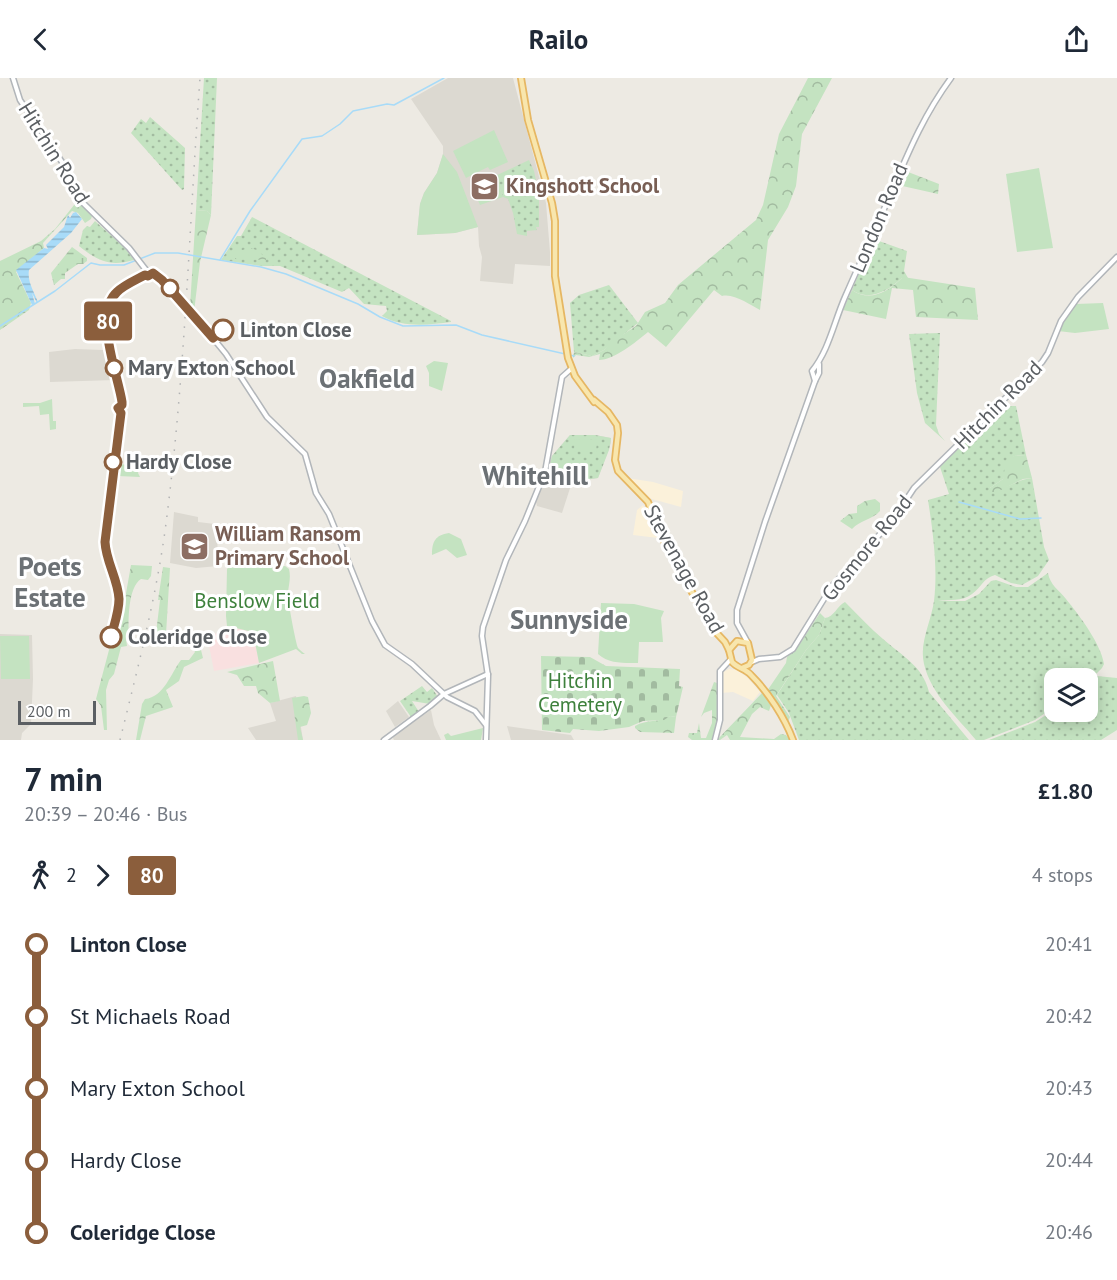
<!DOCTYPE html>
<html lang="en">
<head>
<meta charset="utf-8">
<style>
	:root { --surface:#fff; --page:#f6f6f7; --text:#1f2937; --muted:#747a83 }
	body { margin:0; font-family:"PT Sans",sans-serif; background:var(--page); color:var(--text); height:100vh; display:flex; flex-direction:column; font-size:22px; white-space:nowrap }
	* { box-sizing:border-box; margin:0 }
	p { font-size:20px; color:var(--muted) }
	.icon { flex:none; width:33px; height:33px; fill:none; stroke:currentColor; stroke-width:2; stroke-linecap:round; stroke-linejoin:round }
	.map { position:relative; height:662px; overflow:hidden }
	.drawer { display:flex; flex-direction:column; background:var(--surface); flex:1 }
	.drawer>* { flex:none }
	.badge { padding:0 12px; border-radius:4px; font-size:21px; line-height:39px }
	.controls { position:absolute; left:1044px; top:590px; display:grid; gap:12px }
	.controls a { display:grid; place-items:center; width:54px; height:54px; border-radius:12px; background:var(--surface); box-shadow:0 3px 15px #0003; font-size:30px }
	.scale { position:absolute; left:18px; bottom:15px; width:78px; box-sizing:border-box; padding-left:6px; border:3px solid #5b5f63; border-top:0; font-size:16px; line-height:21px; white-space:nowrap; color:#5b5f63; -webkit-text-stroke:4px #fff; paint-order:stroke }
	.map>.badge { position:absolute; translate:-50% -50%; box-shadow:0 0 0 3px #fff }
	.legs { display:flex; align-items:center; gap:9px; height:66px; padding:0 24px; font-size:20px }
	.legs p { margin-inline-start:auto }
	.head { display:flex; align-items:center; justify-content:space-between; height:102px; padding:0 24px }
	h1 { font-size:33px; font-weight:700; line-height:45px }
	ul { padding:0 24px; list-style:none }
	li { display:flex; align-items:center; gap:21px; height:72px; font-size:22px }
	li i { display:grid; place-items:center; width:9px; height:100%; margin:0 8px; background:currentColor }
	li i::after { content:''; width:15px; height:15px; margin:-8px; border:4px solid; border-radius:50%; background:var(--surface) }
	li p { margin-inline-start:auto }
	li:first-child i { background:linear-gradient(#0000 50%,currentColor 0) }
	li:last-child i { background:linear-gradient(currentColor 50%,#0000 0) }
	header { display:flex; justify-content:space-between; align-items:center; height:78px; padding:0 24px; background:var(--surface); font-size:27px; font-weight:700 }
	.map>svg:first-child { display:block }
	.commercial { fill:#fbf1da }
	.education { fill:#dcd9d1 }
	.medical { fill:#f9e0e0 }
	.grass { fill:url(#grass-dots) }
	.forest { fill:url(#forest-crowns) }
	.wetland { fill:url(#wetland-marsh) }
	.cemetery { fill:url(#cemetery-stones) }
	.park { fill:#c4e3c1 }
	.water { fill:url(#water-rules) }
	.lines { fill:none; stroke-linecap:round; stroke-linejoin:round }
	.stream { stroke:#a8dbf8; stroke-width:1.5 }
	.secondary-casing { stroke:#b2b6ba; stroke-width:7 }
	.primary-casing { stroke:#e6b763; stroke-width:8 }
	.secondary { stroke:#fff; stroke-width:4 }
	.primary { stroke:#f8e6ad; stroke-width:4.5 }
	.rail { stroke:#b1b2b3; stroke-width:1.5; stroke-dasharray:1.5 8; stroke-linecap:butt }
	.line-1-casing { stroke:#fff; stroke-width:14 }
	.line-1 { stroke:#8b5e3c; stroke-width:9 }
	.stop-1-dot { fill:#fff; stroke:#8b5e3c; stroke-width:3 }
	.labels { text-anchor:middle; stroke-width:6; stroke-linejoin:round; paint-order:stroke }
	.street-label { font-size:21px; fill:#5b5f63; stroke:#fff }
	.education-label { font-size:21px; font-weight:bold; fill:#785e54; stroke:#fff; text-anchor:start }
	.stop-label { font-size:21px; font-weight:bold; fill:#5b5f63; stroke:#fff; text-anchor:start }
	.park-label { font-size:21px; fill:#3e813c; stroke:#fff }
	.district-label { font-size:27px; font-weight:bold; fill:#6c7175; stroke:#fff }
</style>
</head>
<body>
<header><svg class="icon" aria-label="back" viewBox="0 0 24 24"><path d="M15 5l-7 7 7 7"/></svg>Railo<svg class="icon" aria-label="share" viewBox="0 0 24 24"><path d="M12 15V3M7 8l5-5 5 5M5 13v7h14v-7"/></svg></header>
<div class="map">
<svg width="1117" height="662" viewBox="0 0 1117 662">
	<defs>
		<pattern id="grass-dots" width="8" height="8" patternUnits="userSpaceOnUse" patternTransform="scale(1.5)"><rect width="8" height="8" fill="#c4e3c1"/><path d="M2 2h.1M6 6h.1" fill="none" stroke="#a2bba0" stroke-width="1.8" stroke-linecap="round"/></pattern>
		<pattern id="forest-crowns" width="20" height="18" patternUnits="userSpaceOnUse" patternTransform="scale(1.5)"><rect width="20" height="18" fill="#c4e3c1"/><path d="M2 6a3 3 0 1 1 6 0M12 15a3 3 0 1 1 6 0" fill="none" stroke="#a2bba0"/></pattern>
		<pattern id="wetland-marsh" width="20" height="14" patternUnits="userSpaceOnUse" patternTransform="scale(1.5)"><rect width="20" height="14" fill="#c4e3c1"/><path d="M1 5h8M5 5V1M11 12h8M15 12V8" fill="none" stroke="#a2bba0"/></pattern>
		<pattern id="cemetery-stones" width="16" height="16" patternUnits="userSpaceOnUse" patternTransform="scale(1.5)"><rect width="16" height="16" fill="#c4e3c1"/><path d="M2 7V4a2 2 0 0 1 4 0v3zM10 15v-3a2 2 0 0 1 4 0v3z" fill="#a2bba0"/></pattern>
		<pattern id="water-rules" width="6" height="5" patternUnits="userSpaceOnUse" patternTransform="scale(1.5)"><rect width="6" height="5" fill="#a8dbf8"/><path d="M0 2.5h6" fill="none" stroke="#8cb5cc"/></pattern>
	</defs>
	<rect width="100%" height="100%" fill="#edeae3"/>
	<g class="commercial">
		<polygon points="627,400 653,404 683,413 681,429 648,420"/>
		<polygon points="643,427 651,441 658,460 633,457 637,432"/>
		<polygon points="729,591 737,592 748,600 760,614 753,623 733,614 721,615 721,595"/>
	</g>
	<g class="education">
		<polygon points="448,0 513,0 546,125 550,174 550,188 515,186 513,206 480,203 482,179 479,168 478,149 455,155 417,157 420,126 424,115 437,95 443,76 443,68 411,21"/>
		<polygon points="75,271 103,272 115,302 50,304 49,274"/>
		<polygon points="570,357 595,357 611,360 611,365 598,400 572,404 562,435 537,428 536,424 552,378"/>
		<polygon points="174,434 198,439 198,444 215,446 217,450 218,488 196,490 170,485"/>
		<polygon points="0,556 32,557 33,601 31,646 22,655 21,662 0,662"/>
		<polygon points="296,618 303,662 256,662 248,650 276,643 270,625"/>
		<polygon points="398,623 409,639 395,649 386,633"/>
		<polygon points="431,632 434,647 441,662 394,662 392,658"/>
		<polygon points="507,648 571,657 574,662 511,662"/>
	</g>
	<polygon class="medical" points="233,549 253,554 259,585 214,593 207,557 230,553"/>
	<g class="grass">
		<polygon points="204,0 217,0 211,137 207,133 196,132"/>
		<polygon points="150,39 185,70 184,111 182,112 131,55 141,41 146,45"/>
		<polygon points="529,82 534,93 539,116 539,149 536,149 537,152 527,153 527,158 517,156 513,135 508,121 503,119 495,98"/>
		<path d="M252,139L451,243V244C428,247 403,250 382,238L387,233L386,228L364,226L349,210L342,214L280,188H261L221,182L237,158H241Z"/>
		<path d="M95,143L125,170L134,182C109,189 98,183 79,168L83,152L87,148L90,149Z"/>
		<path d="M875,158L879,163L907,173L904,193L908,200H902C888,213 869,224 852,212Z"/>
		<polygon points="609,207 638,245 604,272 592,278 574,274 570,225 579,217"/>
		<polygon points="940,255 936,347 939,356 945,363 925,345 917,315 909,256"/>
		<path d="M999,328H1016L1026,377L1014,378L1003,401L990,410C1009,412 1014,402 1032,400L1044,469L1049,482L1038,498L1022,507L1011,505L995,497C983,500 981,510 972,516C962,524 949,521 938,523H965L979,516L991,503L996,502L1016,509H1028L1048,495C1050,507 1059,512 1066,521C1079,537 1101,566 1104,586L1102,590L1088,604V600H1054V629L1035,642L984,662H976C957,639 931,616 924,586C919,565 931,544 934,523C938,491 933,454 928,422L949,416L940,389L958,368Z"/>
		<polygon points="570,357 595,357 611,360 609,372 598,400 576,403 575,399 559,396 558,392 549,391 552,378"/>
		<path d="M845,524C858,537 870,550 883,561C902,578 923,588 929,614L969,662H799L789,635L777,617L806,572L819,557L825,540C834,539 837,528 845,524Z"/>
		<polygon points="1097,598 1117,600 1117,652 1101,662 989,662 1035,644 1054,632 1088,633 1088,608"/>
		<polygon points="422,608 427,614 432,610 438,619 430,626 412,623 419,634 411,639 400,623"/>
	</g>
	<g class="forest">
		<path d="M808,0H832L802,56L796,108L788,129L768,162L760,232C750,227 734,215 722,218L714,212L666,269L648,254C636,264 614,282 599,282L600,276L589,279L576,277L573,280L574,274L592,278L604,272L613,263L636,248L645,234L665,225L678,207L756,142L763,127L779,56Z"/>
		<polygon points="903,92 939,106 938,116 898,107"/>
		<polygon points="78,122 92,138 91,141 85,145 78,135 72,133 43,165 44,170 16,194 31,225 29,232 0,252 0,183 41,163 55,151"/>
		<polygon points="196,132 207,133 211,137 200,184 194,234 190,229"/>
		<polygon points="250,170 257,172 266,180 266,182 235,181 235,174"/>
		<path d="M903,199L975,210L978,242L916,239L913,212L892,210L886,241L843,232L852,212C870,225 889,213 903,199Z"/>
		<polygon points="1026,377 1032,400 1023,401 995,415 990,414 990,410 1003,401 1006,382 1014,378"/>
		<path d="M875,421L880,425V433C872,442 860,442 852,451L840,443L849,436L857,435V428L865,423Z"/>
		<path d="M131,487L152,488L151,498L148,502L141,501C128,509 128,543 129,558L126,561L127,568L121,569L114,596L109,602L106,612L107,652H104L101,628L96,621L118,538L120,522L125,521Z"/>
		<path d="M163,489L170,490L166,556L198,560L203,580L184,589L179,603L166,612L173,629L146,638L140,662H136L142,626L145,621C164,619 171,595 181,582H189L195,574L192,567L161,561L156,555L160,522H158Z"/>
		<polygon points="820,535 825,540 819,557 806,572 776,618 790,639 788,644 767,613 786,585 787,579 799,567"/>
		<polygon points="273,583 280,623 270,625 258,615 256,608 244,608 237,597 227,594"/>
		<path d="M714,604L717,605C718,625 720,644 712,662H692L688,659L689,655H697L699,645L701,660H706L712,645V632L704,635L701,639Z"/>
		<polygon points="762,615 771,627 769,633 760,629 752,636 740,659 774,661 781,656 786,657 790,662 730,662 727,657 720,662 717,662"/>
		<polygon points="304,618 308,619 311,635 307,647 300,649 303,662 298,662 292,620"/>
		<path d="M670,638L676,639L674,655L640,654L635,650V648C647,641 659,645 670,638Z"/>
	</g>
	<polygon class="wetland" points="72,169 87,180 87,183 83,186 78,186 65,195 65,201 61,201 54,207 51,195"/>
	<polygon class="cemetery" points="541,578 590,579 606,588 680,591 679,608 683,609 676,639 670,638 664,642 643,643 629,649 599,653 573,651 570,655 542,652"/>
	<g class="park">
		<polygon points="494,52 508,84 490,92 488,89 466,100 453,73"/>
		<polygon points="443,76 457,94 478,149 455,155 417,157 420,126 424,115 437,95"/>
		<polygon points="1039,90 1053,170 1017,174 1006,96"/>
		<polygon points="498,106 503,119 480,127 475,115"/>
		<polygon points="1103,225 1109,251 1075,255 1058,253 1076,226"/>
		<polygon points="434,283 448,285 442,313 429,308 429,295 426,288"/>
		<polygon points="52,321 53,343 56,343 56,351 50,352 49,336 40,337 39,328 23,329 23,325 40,325"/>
		<polygon points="575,361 597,362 596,374 574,373"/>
		<polygon points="120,386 140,389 138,395 140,399 118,398"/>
		<path d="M449,455L461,461L467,477L457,480L446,471L432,477C432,464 435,457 449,455Z"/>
		<path d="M236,483L273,489L285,488L289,491C291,499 289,506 288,514C287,520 296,566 298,570C300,572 302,574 305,576H302L296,571L259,585L253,554L227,548L226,538L227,491L231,486Z"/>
		<path d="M601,525L634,526L664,533L661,540L663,564H639L638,585C624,585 609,586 598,576Z"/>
		<polygon points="0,558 29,558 30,601 1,601"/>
		<polygon points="483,650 481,662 446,662 444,657 448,655 451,658"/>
	</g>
	<path class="water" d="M76,134L82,141L71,155L29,192C27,203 34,214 38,224L37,225L32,215L35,226L32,227L16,192L44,170L48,171L46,167L64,149L68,137L70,140L73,135Z"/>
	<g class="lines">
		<g class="stream">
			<polyline points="220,182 250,133 302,61 322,58 340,46 353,33 387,26 394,27 444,0"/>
			<polyline points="0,248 55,213 91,185 100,187 124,187 155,175 178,175 261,189 286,196 358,226 380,239 403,248 456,247 482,257 574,278"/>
			<polyline points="959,424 1020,441 1041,440"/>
		</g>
		<defs>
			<g id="secondary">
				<polyline points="13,0 20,22 64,87 82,124 129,170 146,192 145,197 149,198 151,196"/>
				<polyline points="146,192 160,199 194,237 226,276 267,339 305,376 316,415 329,436 372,543 385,567 412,586 447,619 475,633 486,647"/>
				<path d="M815,303L812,293C829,272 834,244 845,219C858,189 872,160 884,131C905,83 920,42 951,0"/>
				<polyline points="748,565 737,545 737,532 765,444 815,303 819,295 819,286"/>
				<polyline points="752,584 759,581 780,579 793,571 832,508 892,443 914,410 1042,284 1048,275 1061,243 1078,219 1117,179"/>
				<polyline points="384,662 430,628 444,616 488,596"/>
				<polyline points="486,662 488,598 482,558 483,549 506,482 525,443 545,394 562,299 571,291"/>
				<polyline points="715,662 720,642 720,593 731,581"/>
			</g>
			<g id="primary">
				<polyline points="521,0 528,42 552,125 555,143 555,198 568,280 575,298 594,324"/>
				<path d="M594,322L608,334L617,347L618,355L615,382L618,393L648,424L664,463L711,549L725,564L729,572L732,584C737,590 746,591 751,597C768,614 785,640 793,662"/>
				<polyline points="729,572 737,563 748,565 752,582 749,587 742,590"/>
			</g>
		</defs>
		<use href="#secondary" class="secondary-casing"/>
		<use href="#primary" class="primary-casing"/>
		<use href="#secondary" class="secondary"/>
		<use href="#primary" class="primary"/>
		<path class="rail" d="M120,662C137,593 155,524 165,453C185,303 189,151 200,0"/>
	</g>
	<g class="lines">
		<defs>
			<path id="line-1" d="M111,559C114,547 119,534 119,521C118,501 106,484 105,464L121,335L118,330L122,327V324C118,297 93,235 117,214C124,207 136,202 145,197L148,198L153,195L162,202L213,260L223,252"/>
		</defs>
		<use href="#line-1" class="line-1-casing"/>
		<use href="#line-1" class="line-1"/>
	</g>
	<defs>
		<symbol id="school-square" viewBox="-11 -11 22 22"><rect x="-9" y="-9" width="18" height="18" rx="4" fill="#8d6e63" stroke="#fff"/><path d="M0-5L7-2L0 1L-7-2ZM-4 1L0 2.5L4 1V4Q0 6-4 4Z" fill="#fff"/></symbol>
	</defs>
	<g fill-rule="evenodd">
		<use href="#school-square" x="468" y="92" width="33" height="33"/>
		<use href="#school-square" x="178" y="452" width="33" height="33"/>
	</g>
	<g class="stop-1-dot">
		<circle cx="170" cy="210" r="8"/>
		<circle cx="223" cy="252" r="10"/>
		<circle cx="114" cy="290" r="8"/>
		<circle cx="113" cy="384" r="8"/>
		<circle cx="111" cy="559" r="10"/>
	</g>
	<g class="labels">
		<g class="street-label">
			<text transform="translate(54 75) rotate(58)" y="7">Hitchin Road</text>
			<text transform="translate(879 140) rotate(-67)" y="7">London Road</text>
			<text transform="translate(998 327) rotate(-45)" y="7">Hitchin Road</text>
			<text transform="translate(867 470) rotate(-51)" y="7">Gosmore Road</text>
			<text transform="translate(684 491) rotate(61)" y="7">Stevenage Road</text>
		</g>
		<g class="education-label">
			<text x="506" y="115">Kingshott School</text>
			<text x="215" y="463">William Ransom<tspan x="215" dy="24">Primary School</tspan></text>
		</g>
		<g class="stop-label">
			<text x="240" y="259">Linton Close</text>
			<text x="128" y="297">Mary Exton School</text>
			<text x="126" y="391">Hardy Close</text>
			<text x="128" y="566">Coleridge Close</text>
		</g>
		<g class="park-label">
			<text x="257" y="530">Benslow Field</text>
			<text x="580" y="610">Hitchin<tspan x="580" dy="24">Cemetery</tspan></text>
		</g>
		<g class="district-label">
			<text x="367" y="310">Oakfield</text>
			<text x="535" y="407">Whitehill</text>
			<text x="50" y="498">Poets<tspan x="50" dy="31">Estate</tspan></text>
			<text x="569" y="551">Sunnyside</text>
		</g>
	</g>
</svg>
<div class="controls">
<a><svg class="icon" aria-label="layers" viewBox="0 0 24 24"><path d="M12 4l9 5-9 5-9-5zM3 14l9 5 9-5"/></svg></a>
</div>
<div class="scale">200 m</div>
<b class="badge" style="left:108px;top:243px;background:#8b5e3c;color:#fff">80</b>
</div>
<section class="drawer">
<div class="head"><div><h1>7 min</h1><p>20:39 – 20:46 · Bus</p></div><b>£1.80</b></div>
<div class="legs"><svg class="icon" aria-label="walk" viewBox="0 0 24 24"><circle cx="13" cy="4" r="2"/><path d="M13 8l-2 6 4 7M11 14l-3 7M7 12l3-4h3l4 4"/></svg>2<svg class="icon" aria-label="forward" viewBox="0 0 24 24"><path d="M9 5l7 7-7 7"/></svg><b class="badge" style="background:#8b5e3c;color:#fff">80</b><p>4 stops</p></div>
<ul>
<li><i style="color:#8b5e3c"></i><b>Linton Close</b><p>20:41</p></li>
<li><i style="color:#8b5e3c"></i><span>St Michaels Road</span><p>20:42</p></li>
<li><i style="color:#8b5e3c"></i><span>Mary Exton School</span><p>20:43</p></li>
<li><i style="color:#8b5e3c"></i><span>Hardy Close</span><p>20:44</p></li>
<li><i style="color:#8b5e3c"></i><b>Coleridge Close</b><p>20:46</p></li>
</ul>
</section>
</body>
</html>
